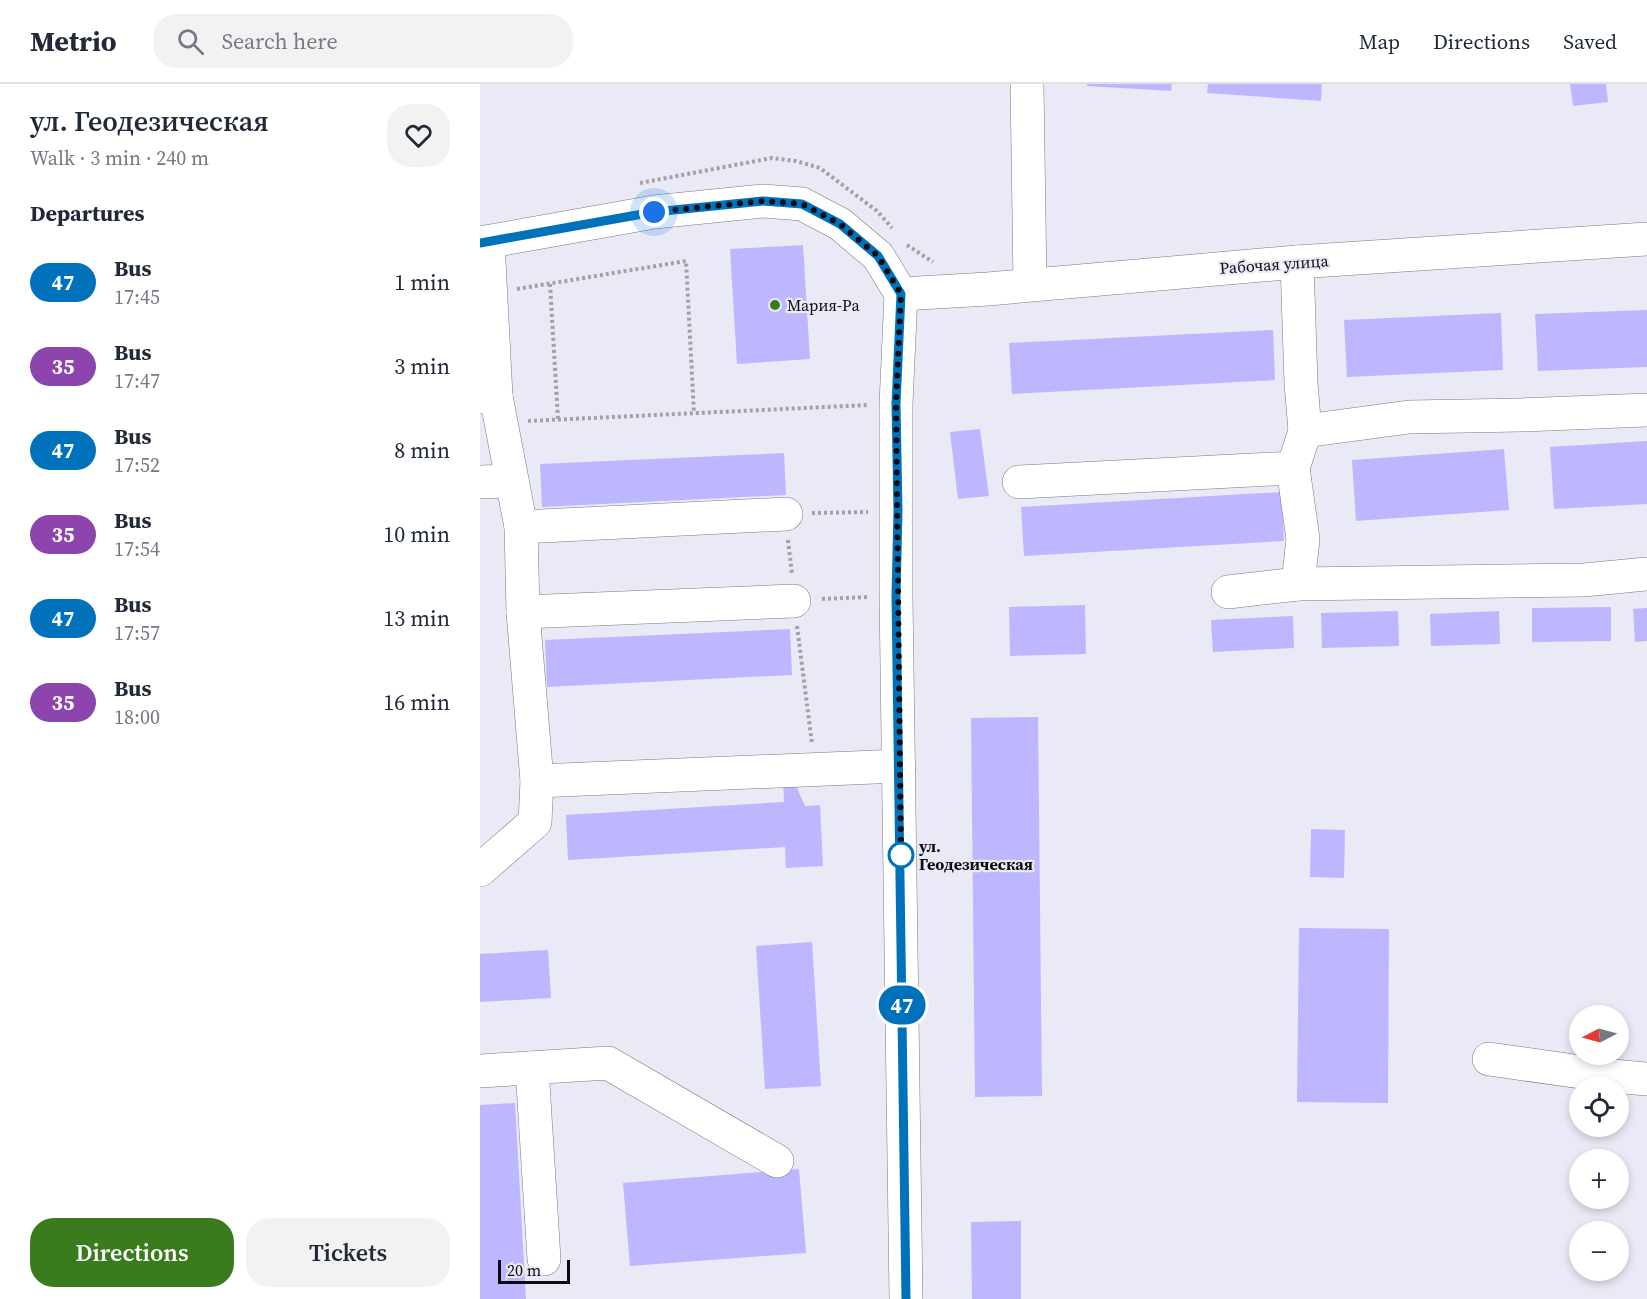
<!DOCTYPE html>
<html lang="en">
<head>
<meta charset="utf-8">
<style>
	:root { --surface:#fff; --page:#f2f2f3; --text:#1f2937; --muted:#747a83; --line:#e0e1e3; --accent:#3a7c1d }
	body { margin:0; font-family:"Source Serif 4",serif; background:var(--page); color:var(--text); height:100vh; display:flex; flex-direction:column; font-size:22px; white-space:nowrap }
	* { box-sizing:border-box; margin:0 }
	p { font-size:20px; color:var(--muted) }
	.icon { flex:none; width:33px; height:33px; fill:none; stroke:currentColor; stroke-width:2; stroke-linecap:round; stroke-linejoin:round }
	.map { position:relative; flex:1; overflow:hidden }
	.side { display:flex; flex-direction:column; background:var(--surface); width:480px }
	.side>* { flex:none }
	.badge { padding:0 12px; border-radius:20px; font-size:21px; line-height:39px }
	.needle { width:39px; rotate:264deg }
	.buttons { position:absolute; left:1089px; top:921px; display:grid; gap:12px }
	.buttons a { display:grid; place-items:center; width:60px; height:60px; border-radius:50%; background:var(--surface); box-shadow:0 3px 9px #0003; font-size:30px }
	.scale { position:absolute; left:18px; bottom:15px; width:72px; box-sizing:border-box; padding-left:6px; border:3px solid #0c0b0f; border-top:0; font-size:16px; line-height:21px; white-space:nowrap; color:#0c0b0f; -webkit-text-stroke:4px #eae9f6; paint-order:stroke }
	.you { position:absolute; width:30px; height:30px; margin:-15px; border:4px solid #fff; border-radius:50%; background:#1a73e8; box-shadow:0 0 0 9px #1a73e833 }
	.map>.badge { position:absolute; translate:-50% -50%; box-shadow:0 0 0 3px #fff }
	h2 { padding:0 30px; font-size:22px; line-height:54px }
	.round { display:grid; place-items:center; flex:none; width:63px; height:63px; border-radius:24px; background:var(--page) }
	.head { display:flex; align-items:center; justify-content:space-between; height:102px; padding:0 30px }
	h1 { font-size:28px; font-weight:600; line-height:45px }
	.action { display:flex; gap:12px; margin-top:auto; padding:12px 30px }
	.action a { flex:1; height:69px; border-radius:24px; background:var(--accent); color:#fff; font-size:24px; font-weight:600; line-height:69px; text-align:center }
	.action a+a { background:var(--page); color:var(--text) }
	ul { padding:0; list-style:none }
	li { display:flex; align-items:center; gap:18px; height:84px; padding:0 30px }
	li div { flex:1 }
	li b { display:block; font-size:22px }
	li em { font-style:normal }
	li .badge { min-width:66px; font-weight:700; text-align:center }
	header { display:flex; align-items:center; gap:36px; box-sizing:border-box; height:84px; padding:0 30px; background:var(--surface); border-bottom:2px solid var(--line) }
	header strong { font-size:28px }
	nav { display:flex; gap:33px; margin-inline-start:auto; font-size:21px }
	.search { width:420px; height:54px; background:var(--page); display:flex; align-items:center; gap:15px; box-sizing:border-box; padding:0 21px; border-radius:24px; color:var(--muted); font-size:22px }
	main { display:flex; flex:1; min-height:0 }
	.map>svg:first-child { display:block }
	.building { fill:#bdb7ff }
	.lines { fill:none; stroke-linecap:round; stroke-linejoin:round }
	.minor-casing { stroke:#787883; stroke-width:34 }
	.path { stroke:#a2a1ab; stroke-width:4; stroke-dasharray:3 3; stroke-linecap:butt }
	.minor { stroke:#fff; stroke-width:33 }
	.line-casing { stroke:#fff; stroke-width:14 }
	.line { stroke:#0072bc; stroke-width:9 }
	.walk { stroke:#0c0b0f; stroke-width:6; stroke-dasharray:0 10.8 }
	.poi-dot { fill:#3a7c1d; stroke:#eae9f6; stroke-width:2 }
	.stop-dot { fill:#fff; stroke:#0072bc; stroke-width:3 }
	.labels { text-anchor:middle; stroke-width:4.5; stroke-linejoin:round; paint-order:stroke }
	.street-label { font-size:16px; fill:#0c0b0f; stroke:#eae9f6 }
	.poi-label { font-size:16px; fill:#0c0b0f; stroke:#eae9f6; text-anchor:start }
	.stop-label { font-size:16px; font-weight:bold; fill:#0c0b0f; stroke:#eae9f6; text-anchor:start }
</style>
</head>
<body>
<header>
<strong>Metrio</strong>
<div class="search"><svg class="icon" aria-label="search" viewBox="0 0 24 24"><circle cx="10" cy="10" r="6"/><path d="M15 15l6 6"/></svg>Search here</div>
<nav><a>Map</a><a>Directions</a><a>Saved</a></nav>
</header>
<main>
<section class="side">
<div class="head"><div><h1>ул. Геодезическая</h1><p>Walk · 3 min · 240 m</p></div><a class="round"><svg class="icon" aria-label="heart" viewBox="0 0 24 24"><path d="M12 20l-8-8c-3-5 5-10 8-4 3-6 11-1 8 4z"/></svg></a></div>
<h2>Departures</h2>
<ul>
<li><span class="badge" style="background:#0072bc;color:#fff">47</span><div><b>Bus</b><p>17:45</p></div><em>1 min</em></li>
<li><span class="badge" style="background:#8e44ad;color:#fff">35</span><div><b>Bus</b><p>17:47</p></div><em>3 min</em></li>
<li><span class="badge" style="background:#0072bc;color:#fff">47</span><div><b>Bus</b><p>17:52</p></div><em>8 min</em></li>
<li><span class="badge" style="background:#8e44ad;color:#fff">35</span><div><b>Bus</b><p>17:54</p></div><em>10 min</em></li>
<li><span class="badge" style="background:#0072bc;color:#fff">47</span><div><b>Bus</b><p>17:57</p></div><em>13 min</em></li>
<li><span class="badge" style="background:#8e44ad;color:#fff">35</span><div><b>Bus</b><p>18:00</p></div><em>16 min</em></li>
</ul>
<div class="action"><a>Directions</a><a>Tickets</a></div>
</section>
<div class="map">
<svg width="1167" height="1215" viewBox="0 0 1167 1215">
	<rect width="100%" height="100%" fill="#eae9f6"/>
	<g class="building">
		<polygon points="607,0 692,0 691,7 607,2"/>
		<polygon points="728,0 842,0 841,17 727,9"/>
		<polygon points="1090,0 1126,0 1128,18 1093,22"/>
		<polygon points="323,161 330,275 257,280 250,165"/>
		<polygon points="1167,226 1167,283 1058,287 1055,230"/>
		<polygon points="1021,229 1023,286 867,293 864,236"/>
		<polygon points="793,246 795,296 532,310 529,259"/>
		<polygon points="500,345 509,412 478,415 470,348"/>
		<polygon points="1167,357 1167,420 1074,425 1070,363"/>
		<polygon points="1024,365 1029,426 876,437 872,376"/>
		<polygon points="304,369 306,411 62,423 60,380"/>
		<polygon points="802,408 804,457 544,472 541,423"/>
		<polygon points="605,521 606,570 530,572 529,523"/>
		<polygon points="1131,523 1131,557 1052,558 1052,524"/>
		<polygon points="1167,524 1167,557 1155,558 1153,525"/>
		<polygon points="918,527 919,562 842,564 841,529"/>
		<polygon points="1019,527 1020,560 951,562 950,530"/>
		<polygon points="813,532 814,564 733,568 731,536"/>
		<polygon points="310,545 312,591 67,603 65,556"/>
		<polygon points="558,633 562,1012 495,1013 491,634"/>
		<polygon points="303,695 313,695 325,722 340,721 343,782 306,784 305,763 88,776 86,731 304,718"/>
		<polygon points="831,745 865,746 864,794 830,793"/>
		<polygon points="819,844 909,845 908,1019 817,1018"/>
		<polygon points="332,858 341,1002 285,1005 276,862"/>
		<polygon points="68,866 71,914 0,918 0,870"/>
		<polygon points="35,1019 46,1215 0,1215 0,1021"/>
		<polygon points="319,1085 326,1169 150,1182 143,1099"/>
		<polygon points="541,1137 541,1215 492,1215 491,1138"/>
	</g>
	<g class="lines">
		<defs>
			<g id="minor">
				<polyline points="547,0 550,200"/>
				<polyline points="0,159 174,128 283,117 322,120 360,140 398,172 421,210 416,320 416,512 426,1215"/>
				<polyline points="817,178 821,299 825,347"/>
				<polyline points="421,210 508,205 817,178 1167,155"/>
				<polyline points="0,313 16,312 8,158"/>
				<polyline points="813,384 823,455 818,500"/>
				<polyline points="0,398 32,397"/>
				<polyline points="539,398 813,384 825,347 929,333 1041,331 1167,326"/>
				<polyline points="41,443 306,430"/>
				<polyline points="748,508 818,500 1104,496 1167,490"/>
				<polyline points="43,528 314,517"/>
				<polyline points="57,697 419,682"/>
				<polyline points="0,786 55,738 57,697 43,528 41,443 16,312"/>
				<polyline points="1009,975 1122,991 1167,995"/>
				<polyline points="52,984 64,1175"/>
				<polyline points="0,987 128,979 297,1077"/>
			</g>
		</defs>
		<use href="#minor" class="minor-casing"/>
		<g class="path">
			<polyline points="160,99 292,74 316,77 340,84 397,127 412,144"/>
			<polyline points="427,161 453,178"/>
			<polyline points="70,200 78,335"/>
			<polyline points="37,205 206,177 214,329"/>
			<polyline points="48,337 388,321"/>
			<polyline points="332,429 388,428"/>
			<polyline points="308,456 312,490"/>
			<polyline points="342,515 388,513"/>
			<polyline points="317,542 332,660"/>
		</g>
		<use href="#minor" class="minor"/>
	</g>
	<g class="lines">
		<defs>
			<polyline id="line" points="0,159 174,128 283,117 322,120 360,140 398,172 421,210 416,320 418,427 416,512 426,1215"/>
		</defs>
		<use href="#line" class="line-casing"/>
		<use href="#line" class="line"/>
		<polyline class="walk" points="174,128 283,117 322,120 360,140 398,172 421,210 416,320 421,775 421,771"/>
	</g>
	<circle class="poi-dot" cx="295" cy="221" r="6"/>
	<circle class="stop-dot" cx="421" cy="771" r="12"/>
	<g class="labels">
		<g class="street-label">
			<text transform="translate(794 180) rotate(-4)" y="6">Рабочая улица</text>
		</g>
		<g class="poi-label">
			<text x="307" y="227">Мария-Ра</text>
		</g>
		<g class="stop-label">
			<text x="439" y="768">ул.<tspan x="439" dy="18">Геодезическая</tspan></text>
		</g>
	</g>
</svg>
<div class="buttons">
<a><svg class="needle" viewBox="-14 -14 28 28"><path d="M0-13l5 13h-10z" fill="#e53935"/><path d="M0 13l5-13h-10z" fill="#747a83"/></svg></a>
<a><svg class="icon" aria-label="locate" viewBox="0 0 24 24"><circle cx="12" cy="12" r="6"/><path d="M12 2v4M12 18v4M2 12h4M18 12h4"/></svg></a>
<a>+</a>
<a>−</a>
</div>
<div class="scale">20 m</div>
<div class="you" style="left:174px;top:128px"></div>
<b class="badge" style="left:422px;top:921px;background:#0072bc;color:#fff">47</b>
</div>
</main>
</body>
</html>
